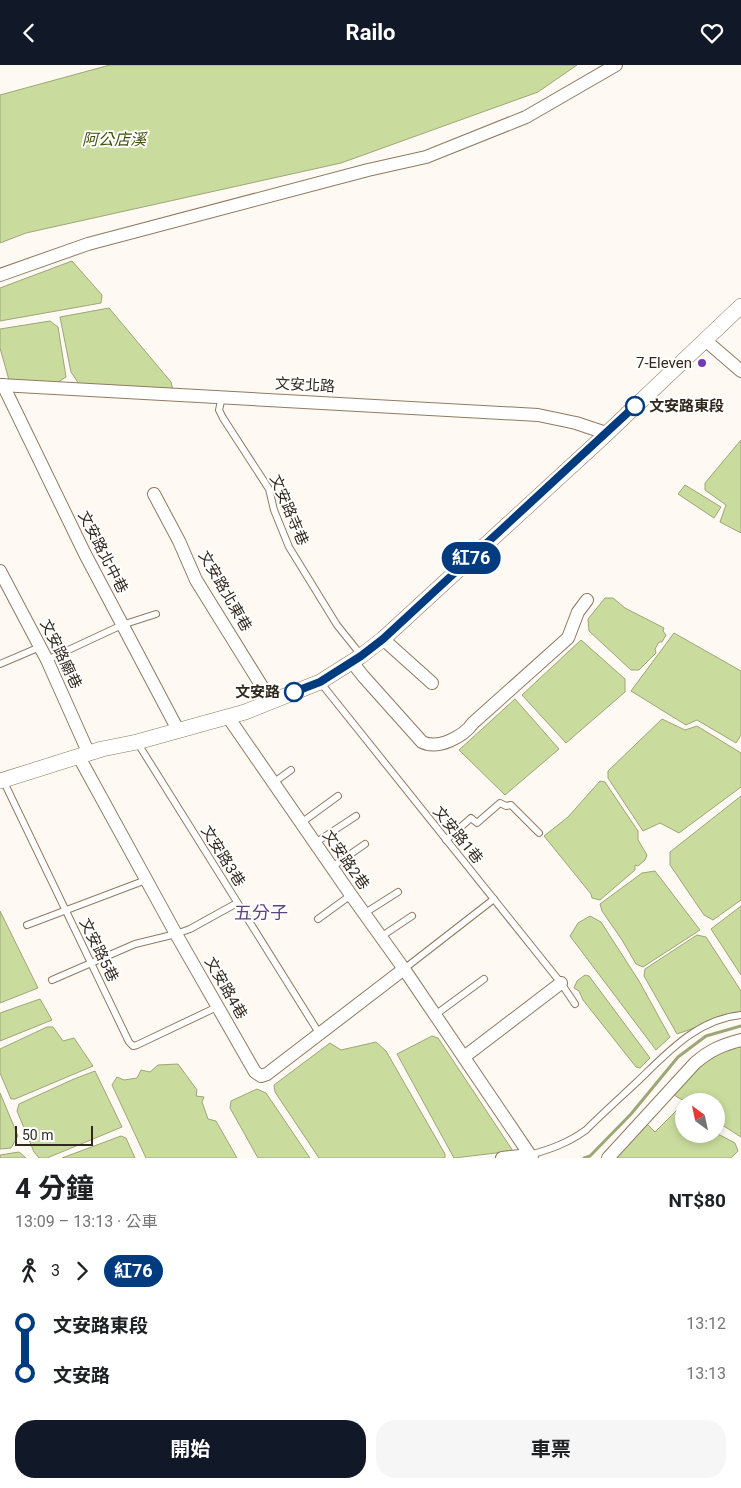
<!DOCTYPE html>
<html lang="zh-TW">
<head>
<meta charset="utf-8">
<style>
	:root { --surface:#fff; --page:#f6f6f6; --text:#202124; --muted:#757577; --accent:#111827 }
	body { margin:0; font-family:Roboto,"Noto Sans TC",sans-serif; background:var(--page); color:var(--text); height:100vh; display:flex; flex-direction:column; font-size:19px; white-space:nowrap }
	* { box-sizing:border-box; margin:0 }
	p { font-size:16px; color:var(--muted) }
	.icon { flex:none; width:28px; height:28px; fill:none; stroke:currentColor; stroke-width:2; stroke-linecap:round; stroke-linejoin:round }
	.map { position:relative; height:1093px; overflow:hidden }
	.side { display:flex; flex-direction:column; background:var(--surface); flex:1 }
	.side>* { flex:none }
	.badge { padding:0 10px; border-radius:16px; font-size:18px; line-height:32px }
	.needle { width:32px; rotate:327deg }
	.controls { position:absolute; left:675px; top:1028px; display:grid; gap:10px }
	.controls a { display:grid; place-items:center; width:50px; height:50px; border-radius:50%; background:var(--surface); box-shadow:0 2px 8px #0003; font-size:25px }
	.scale { position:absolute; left:15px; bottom:12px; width:78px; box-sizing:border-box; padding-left:5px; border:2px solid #32291e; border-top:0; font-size:14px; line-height:18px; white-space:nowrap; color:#32291e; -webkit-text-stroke:4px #fff; paint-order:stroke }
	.map>.badge { position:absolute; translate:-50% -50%; box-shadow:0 0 0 2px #fff }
	.legs { display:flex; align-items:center; gap:8px; height:55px; padding:0 15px; font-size:16px }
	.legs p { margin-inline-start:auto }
	.overview { display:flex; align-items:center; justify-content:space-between; height:85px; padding:0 15px }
	h1 { font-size:28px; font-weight:700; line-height:38px }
	.button { display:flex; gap:10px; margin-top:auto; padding:10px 15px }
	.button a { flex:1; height:58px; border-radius:20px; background:var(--accent); color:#fff; font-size:20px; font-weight:700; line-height:58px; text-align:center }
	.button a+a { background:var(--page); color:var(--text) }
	ul { padding:0 15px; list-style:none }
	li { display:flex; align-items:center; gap:18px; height:50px; font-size:19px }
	li i { display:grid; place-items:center; width:8px; height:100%; margin:0 6px; background:currentColor }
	li i::after { content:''; width:12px; height:12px; margin:-6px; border:4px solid; border-radius:50%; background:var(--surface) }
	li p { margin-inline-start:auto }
	li:first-child i { background:linear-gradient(#0000 50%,currentColor 0) }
	li:last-child i { background:linear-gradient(currentColor 50%,#0000 0) }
	header { display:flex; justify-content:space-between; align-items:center; height:65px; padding:0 15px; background:var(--accent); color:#fff; font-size:22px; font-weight:700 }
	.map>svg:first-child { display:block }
	.water { fill:#c9dc9d; stroke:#9ca677 }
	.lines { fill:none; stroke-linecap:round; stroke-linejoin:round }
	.stream { stroke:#9ca677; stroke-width:3 }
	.service-casing { stroke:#907a61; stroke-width:8 }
	.minor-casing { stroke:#907a61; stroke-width:14 }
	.tertiary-casing { stroke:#907a61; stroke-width:16 }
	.service { stroke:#fff; stroke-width:6 }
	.minor { stroke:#fff; stroke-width:12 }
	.tertiary { stroke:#fff; stroke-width:15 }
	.line-1-casing { stroke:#fff; stroke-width:11 }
	.line-1 { stroke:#003b80; stroke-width:8 }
	.poi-dot { fill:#773bb1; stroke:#fff; stroke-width:2 }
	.stop-1-dot { fill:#fff; stroke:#003b80; stroke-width:2.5 }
	.labels { text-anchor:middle; stroke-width:4; stroke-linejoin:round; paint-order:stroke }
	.poi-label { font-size:15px; fill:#32291e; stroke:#fff; text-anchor:end }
	.street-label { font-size:15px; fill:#32291e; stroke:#fff }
	.stop-label { font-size:15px; font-weight:bold; fill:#32291e; stroke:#fff; text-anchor:start }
	.water-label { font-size:16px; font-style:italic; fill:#43510c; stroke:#fff }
	.quarter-label { font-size:18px; fill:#5f437f; stroke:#fff }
</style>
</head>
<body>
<header><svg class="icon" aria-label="back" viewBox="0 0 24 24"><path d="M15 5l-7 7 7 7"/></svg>Railo<svg class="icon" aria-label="heart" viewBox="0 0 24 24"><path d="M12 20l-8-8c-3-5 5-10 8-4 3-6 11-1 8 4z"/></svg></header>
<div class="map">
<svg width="741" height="1093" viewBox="0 0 741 1093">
	<rect width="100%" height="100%" fill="#fef9f3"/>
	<g class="water">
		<polygon points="110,0 577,0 538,27 341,98 26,168 0,178 0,30"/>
		<polygon points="72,196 102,230 101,238 0,256 0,223"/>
		<polygon points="109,243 171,317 173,325 79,319 71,307 60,252"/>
		<polygon points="50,256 58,262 66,312 55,319 9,315 0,283 0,264"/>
		<polygon points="741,375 741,468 720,457 726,440 705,425 705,418"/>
		<polygon points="685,420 721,442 714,453 678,429"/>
		<polygon points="605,533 613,533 625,543 664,563 663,566 666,570 662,577 659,577 655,584 656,588 639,605 631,605 589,566 588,554"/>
		<polygon points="674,568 741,606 741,670 736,678 697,655 686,660 631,626"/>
		<polygon points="581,575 625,614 625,627 566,678 522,630"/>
		<polygon points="515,634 559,684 505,730 459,685"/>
		<polygon points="662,654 685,665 697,661 741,688 741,722 679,768 660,758 643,766 608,713 608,706"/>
		<polygon points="600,716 605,717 638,766 638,775 647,790 645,795 638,801 635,800 635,805 600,835 592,833 591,829 544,771 568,752"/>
		<polygon points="741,731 741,835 713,855 704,850 670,800 670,787"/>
		<polygon points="655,806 700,865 643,902 636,899 622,875 602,846 600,839 642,808"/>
		<polygon points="741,841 741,910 711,864"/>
		<polygon points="0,846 38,923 0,938"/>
		<polygon points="590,851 601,857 639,916 670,972 656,985 570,871 578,858"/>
		<polygon points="697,870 706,872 741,926 741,947 677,969 644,911 645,904"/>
		<polygon points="585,910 589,911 650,993 640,1003 636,1002 583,935 579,926 574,923 577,916"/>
		<polygon points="40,934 52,955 0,976 0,948"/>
		<polygon points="47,962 53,962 63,976 74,973 93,1001 15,1034 11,1034 0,1008 0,984"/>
		<polygon points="432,971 438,973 513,1086 454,1093 397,989"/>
		<polygon points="376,977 386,986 445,1089 445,1093 319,1093 275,1027 274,1020 330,978 341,985"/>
		<polygon points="741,979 741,1072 716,1056 716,1036 684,1036 674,1030 676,1019 724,982"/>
		<polygon points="178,999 197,1025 196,1031 204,1032 202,1037 208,1054 216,1056 237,1093 146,1093 112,1020 117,1012 124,1015 137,1013 141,1005 150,1007 158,1000"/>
		<polygon points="95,1006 122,1062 47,1093 39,1093 34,1087 17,1046 19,1039 74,1014"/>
		<polygon points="257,1024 266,1028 310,1093 258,1093 230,1043 231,1036"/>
		<polygon points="0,1028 18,1071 11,1083 0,1084"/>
		<polygon points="677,1045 684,1049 684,1069 716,1068 735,1078 738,1086 731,1093 613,1093 644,1056 655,1067"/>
		<polygon points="121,1071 126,1073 135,1093 62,1093"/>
		<polygon points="19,1087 26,1093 0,1093 0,1090"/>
	</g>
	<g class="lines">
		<polyline class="stream" points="584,1093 590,1091 631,1049 678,992 706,971 741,961"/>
		<defs>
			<g id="service">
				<polyline points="222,332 219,345 223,353 269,424 274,445 289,482 337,560 361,590"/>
				<polyline points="47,595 122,560 156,549"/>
				<polyline points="0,599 40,582"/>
				<polyline points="320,617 561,918 575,939"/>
				<polyline points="137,677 319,968"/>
				<polyline points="3,715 129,977 133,981 137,980 217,942"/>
				<polyline points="273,718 291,705"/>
				<polyline points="301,758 338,731"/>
				<polyline points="446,775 471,753 477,758 500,738 506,741 511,740 539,768"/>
				<polyline points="315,778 356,751"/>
				<polyline points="332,802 365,779"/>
				<polyline points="365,848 398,827"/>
				<polyline points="318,854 351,830"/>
				<polyline points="27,860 146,815"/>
				<polyline points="382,871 412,851"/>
				<polyline points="404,904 494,834"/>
				<polyline points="52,915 135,879 176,869 190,864 237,838"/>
				<polyline points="435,950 484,914"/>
				<path d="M530,1090C551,1084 568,1078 586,1065C603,1048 621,1032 639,1015C668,987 698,954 741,950"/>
			</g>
			<g id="minor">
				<polyline points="0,210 88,179 368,105 426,92 526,52 616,0"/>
				<polyline points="705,275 741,306"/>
				<polyline points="0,320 538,350 576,358 606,368"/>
				<polyline points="3,320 85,489 178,665"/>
				<polyline points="154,429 179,476 196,515 271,636"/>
				<polyline points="0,506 47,595 89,689"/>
				<polyline points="383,574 432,618"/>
				<path d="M352,597L363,611L422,677C438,685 463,672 473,658L568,573L578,547L587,535"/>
				<polyline points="228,652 351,830 404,904 532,1093"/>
				<polyline points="79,692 176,869 255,1007 261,1011 267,1009 404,904"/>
				<polyline points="464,992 561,918"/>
				<polyline points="502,1093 530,1090"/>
				<path d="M608,1093L695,998C710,985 722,980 741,975"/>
			</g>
			<polyline id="tertiary" points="0,716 102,684 137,677 245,647 320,617 361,591 383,574 602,373 741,241"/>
		</defs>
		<use href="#service" class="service-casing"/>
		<use href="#minor" class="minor-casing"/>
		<use href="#tertiary" class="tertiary-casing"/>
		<use href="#service" class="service"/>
		<use href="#minor" class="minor"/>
		<use href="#tertiary" class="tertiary"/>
	</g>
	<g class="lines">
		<defs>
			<polyline id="line-1" points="294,627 320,617 361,591 383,574 635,341"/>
		</defs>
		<use href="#line-1" class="line-1-casing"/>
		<use href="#line-1" class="line-1"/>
	</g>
	<circle class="poi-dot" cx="702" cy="298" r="5"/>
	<g class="stop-1-dot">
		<circle cx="635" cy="341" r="9"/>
		<circle cx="294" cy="627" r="9"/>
	</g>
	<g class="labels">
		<g class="poi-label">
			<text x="692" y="303">7-Eleven</text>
		</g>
		<g class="street-label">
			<text transform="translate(305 320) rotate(3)" y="5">文安北路</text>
			<text transform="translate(289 445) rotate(67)" y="5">文安路寺巷</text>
			<text transform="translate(103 487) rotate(63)" y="5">文安路北中巷</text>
			<text transform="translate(225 526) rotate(60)" y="5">文安路北東巷</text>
			<text transform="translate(61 589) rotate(64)" y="5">文安路廟巷</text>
			<text transform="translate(458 770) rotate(51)" y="5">文安路1巷</text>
			<text transform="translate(223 791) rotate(58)" y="5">文安路3巷</text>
			<text transform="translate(346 795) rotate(55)" y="5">文安路2巷</text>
			<text transform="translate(99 885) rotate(64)" y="5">文安路5巷</text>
			<text transform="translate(226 923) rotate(60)" y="5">文安路4巷</text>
		</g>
		<g class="stop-label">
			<text x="649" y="346">文安路東段</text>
			<text x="280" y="632" text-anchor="end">文安路</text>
		</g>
		<g class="water-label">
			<text x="114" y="80">阿公店溪</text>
		</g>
		<g class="quarter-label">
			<text x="261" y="854">五分子</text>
		</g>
	</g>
</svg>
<div class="controls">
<a><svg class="needle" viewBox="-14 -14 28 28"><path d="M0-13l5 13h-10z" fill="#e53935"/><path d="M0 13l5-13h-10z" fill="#757577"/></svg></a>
</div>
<div class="scale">50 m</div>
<b class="badge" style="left:471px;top:493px;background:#003b80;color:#fff">紅76</b>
</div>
<section class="side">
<div class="overview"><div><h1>4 分鐘</h1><p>13:09 – 13:13 · 公車</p></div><b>NT$80</b></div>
<div class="legs"><svg class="icon" aria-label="walk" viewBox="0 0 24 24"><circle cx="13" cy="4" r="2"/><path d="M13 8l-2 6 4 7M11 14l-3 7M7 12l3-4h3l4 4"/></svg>3<svg class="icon" aria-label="forward" viewBox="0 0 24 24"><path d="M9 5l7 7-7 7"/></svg><b class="badge" style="background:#003b80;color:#fff">紅76</b></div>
<ul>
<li><i style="color:#003b80"></i><b>文安路東段</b><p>13:12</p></li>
<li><i style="color:#003b80"></i><b>文安路</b><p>13:13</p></li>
</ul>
<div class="button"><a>開始</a><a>車票</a></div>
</section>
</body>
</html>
